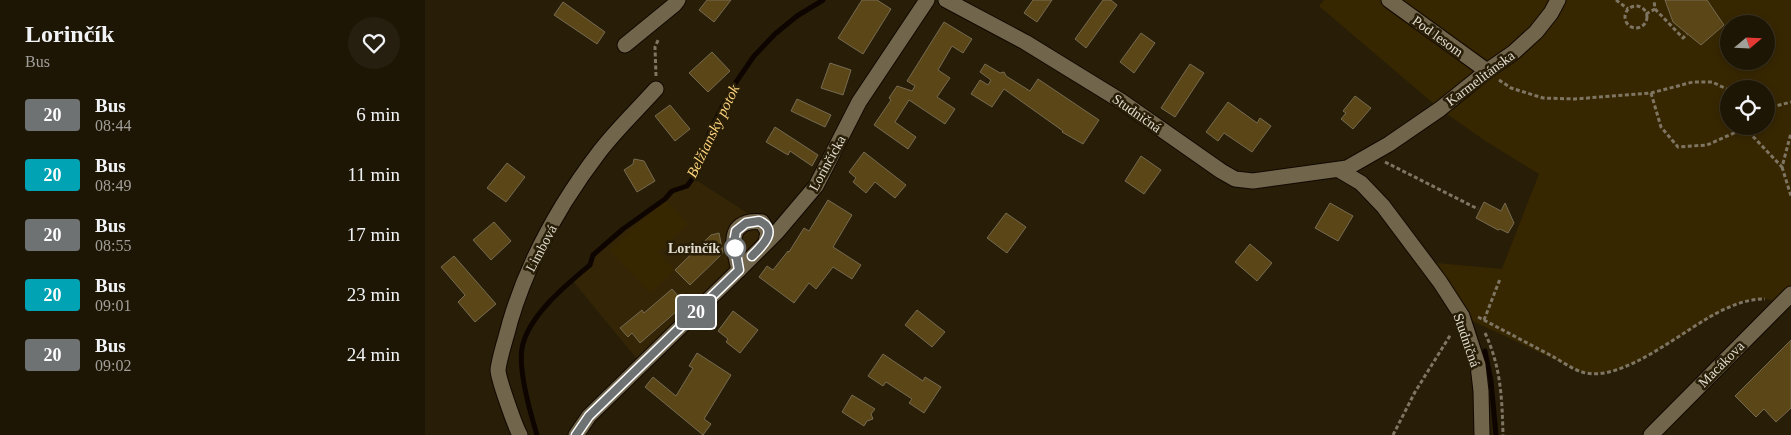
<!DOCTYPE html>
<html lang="en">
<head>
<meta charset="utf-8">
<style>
	:root { --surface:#1e1605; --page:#261f0f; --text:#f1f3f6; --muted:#a19f9a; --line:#3c3527 }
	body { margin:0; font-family:Georgia,serif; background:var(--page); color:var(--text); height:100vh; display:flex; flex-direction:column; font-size:19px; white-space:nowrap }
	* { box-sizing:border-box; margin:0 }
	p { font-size:16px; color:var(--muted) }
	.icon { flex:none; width:28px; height:28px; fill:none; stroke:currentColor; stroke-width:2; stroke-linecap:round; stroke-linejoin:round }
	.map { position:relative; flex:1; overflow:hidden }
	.drawer { display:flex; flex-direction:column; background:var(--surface); width:425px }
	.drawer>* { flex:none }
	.badge { padding:0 10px; border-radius:4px; font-size:18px; line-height:32px }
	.needle { width:32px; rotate:71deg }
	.buttons { position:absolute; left:1295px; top:15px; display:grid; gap:10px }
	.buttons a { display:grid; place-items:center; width:55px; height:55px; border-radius:50%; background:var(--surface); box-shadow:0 2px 8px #0003,0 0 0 1px var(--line); font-size:25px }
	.map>.badge { position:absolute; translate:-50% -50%; box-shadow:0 0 0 2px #fff }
	.round { display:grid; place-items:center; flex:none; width:52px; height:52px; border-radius:26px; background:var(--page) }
	.headline { display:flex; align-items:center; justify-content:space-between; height:85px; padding:0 25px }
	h1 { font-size:24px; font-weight:700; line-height:38px }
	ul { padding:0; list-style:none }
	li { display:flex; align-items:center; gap:15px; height:60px; padding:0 25px }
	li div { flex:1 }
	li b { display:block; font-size:19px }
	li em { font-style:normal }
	li .badge { min-width:55px; font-weight:700; text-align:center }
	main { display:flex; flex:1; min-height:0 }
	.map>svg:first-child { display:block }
	.built { fill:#332506 }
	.green { fill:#372700; fill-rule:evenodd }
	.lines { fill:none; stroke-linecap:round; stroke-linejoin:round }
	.stream { stroke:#0f0500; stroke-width:5 }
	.building { fill:#5a4617; stroke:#766a52 }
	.minor-casing { stroke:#110800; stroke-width:17 }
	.path { stroke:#7e7563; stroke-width:3; stroke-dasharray:4 2.5; stroke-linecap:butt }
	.minor { stroke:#71654c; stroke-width:15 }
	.line-casing { stroke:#fff; stroke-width:11 }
	.line { stroke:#6f7273; stroke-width:8 }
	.stop-dot { fill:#fff; stroke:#6f7273; stroke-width:2.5 }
	.labels { text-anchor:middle; stroke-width:5; stroke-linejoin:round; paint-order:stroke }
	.street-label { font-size:14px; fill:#e2dbce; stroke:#281e07 }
	.stop-label { font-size:14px; font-weight:bold; fill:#e2dbce; stroke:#281e07; text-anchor:end }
	.water-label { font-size:15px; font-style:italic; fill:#fed47d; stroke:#281e07 }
</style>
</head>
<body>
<main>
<section class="drawer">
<div class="headline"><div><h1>Lorinčík</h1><p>Bus</p></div><a class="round"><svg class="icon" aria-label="heart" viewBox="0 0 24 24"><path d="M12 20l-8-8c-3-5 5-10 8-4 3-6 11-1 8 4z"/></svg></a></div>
<ul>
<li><span class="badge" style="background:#6f7273;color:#fff">20</span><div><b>Bus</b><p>08:44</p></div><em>6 min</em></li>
<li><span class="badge" style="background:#00a3b4;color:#fff">20</span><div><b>Bus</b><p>08:49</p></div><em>11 min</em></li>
<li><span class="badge" style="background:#6f7273;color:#fff">20</span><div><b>Bus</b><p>08:55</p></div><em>17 min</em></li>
<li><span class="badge" style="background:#00a3b4;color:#fff">20</span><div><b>Bus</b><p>09:01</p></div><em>23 min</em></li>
<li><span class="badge" style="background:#6f7273;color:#fff">20</span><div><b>Bus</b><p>09:02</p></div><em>24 min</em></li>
</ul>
</section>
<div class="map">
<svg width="1366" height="435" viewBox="0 0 1366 435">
	<rect width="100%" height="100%" fill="#281e07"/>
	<polygon class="built" points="268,178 352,232 217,365 147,280 198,229"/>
	<g class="green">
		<path d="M899,0H1366V294L1356,304C1325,286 1288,317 1262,333C1243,344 1207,366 1187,371C1176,374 1167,374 1156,372L1037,316L1000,262L1077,269L1114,174L1059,140L1015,109L894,6ZM1304,24H1341V61H1304ZM1304,89H1341V126H1304Z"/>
		<polygon points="240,199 263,224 233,252 250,270 225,293 185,250"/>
	</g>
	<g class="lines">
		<g class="stream">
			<polyline points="1060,351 1066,381 1071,435"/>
			<path d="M112,435C105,412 93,371 97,348C103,316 141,285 165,265L168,255L198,229L240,199L247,191L262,186L268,178L285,131L307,88L329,56L350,34L372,16L398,0"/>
		</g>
	</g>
	<g class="building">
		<polygon points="282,0 306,0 289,22 274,10"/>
		<polygon points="437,0 452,0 466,9 438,54 413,38"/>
		<polygon points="608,0 627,0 612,22 599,13"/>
		<polygon points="678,0 686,0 692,5 661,48 650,39"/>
		<polygon points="1240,0 1282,0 1299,25 1276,45 1248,22"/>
		<polygon points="138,2 180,32 172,44 129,15"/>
		<polygon points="519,22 547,39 538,53 527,46 513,70 525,78 512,97 530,109 520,124 484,100 470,122 491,137 483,149 449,125 466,100 464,98 472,86 487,91 490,86 482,81"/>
		<polygon points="716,33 730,43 709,73 695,62"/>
		<polygon points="287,52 305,71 283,92 264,73"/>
		<polygon points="405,63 426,70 418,95 396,88"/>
		<polygon points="560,64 575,73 579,72 581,76 605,91 613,79 674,120 658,144 637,132 638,131 579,89 567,107 546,94 555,80 563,85 566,80 555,72"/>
		<polygon points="765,64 779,73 750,117 736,108"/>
		<polygon points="930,96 946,108 928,129 916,119 921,113 918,111"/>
		<polygon points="372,99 406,115 400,127 366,111"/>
		<polygon points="803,102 832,123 835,118 846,126 827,152 799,133 793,141 781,132"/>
		<polygon points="245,105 265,129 250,141 230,116"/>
		<polygon points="350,127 393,155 387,166 365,151 363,155 341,142"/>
		<polygon points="439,152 481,185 470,198 450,182 441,193 428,182 431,178 424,172"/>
		<polygon points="716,156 736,170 719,194 700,181"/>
		<polygon points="209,159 219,161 230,181 212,192 199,170 208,164"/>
		<polygon points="82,163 100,177 81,202 62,188"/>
		<polygon points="403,200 427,215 408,247 436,265 427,279 408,267 391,289 384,283 369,303 334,277 342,266 348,270 363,251 364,252 379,228 384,231"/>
		<polygon points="1059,202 1076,211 1080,203 1089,223 1083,233 1075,229 1073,230 1051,218"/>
		<polygon points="905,203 928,216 913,241 890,228"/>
		<polygon points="581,213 601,227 582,253 562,238"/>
		<polygon points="69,222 86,241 66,260 48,240"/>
		<polygon points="294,233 298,253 265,285 250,270 286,235"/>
		<polygon points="825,244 847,263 832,281 810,262"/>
		<polygon points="29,256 71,304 50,322 33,302 40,295 16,267"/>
		<polygon points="247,289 260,304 215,343 207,333 203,337 195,328 217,310 219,313"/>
		<polygon points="492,310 520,332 507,347 480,325"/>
		<polygon points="308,311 333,330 315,353 301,342 303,339 293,331"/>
		<polygon points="1366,340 1366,408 1351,422 1339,409 1331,417 1310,396"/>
		<polygon points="272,353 306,375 279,419 286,424 278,435 220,387 228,377 251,396 268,368 264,366"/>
		<polygon points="458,354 498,381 500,377 516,387 499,413 484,403 487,399 461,382 458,386 443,376"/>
		<polygon points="427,395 450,409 446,414 448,419 442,421 439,426 417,412"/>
	</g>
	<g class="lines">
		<defs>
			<g id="minor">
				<polyline points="521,0 600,42 696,101 796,171 810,179 828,181 922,168 964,144 1015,109 1062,71 1088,53 1111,32 1126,13 1133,0"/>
				<polyline points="964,0 1062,71"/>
				<polyline points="200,45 249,5 253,0"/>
				<polyline points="914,170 936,183 958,206 1015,282 1037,316 1053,365 1056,391 1057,435"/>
				<path d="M314,270C311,255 301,230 321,223C326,221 331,221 337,222L343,232L341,242"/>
				<path d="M95,435C90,426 73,378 73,370C74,358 82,335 85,322C103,261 136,202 175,151C192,129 213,109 231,89"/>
				<polyline points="151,435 164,416 314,270 352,232 391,186 434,102 502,0"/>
				<polyline points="1226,435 1366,294"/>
			</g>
		</defs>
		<use href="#minor" class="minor-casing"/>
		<g class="path">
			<polyline points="1191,0 1203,9"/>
			<circle cx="1211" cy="17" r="11"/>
			<polyline points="1230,9 1258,38 1262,34"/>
			<polyline points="1221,14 1230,9 1229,0"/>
			<polyline points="231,76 230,47 234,38"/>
			<polyline points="1074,80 1086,88 1118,98 1150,99 1226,93 1268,82 1287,82 1304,90"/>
			<polyline points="1226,93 1236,127 1253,147 1282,145 1309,133 1319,126"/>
			<polyline points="1341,111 1347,107 1366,102"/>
			<polyline points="1319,127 1357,167 1366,133"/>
			<polyline points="960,162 1053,209"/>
			<polyline points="1357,167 1366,196"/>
			<path d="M1053,317C1078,330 1102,343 1127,356C1136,361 1147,369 1157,372C1198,385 1263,325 1300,309C1313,303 1325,299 1340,299"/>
			<polyline points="1059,320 1075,279"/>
			<path d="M1060,333C1076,367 1077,398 1078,435"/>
			<polyline points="968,435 990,392 1026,334"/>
		</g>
		<use href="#minor" class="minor"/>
	</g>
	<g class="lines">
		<defs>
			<path id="line" d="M151,435L164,416L314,270L309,242L311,231L321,223L334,221C355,230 336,247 327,256"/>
		</defs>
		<use href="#line" class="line-casing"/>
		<use href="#line" class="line"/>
	</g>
	<circle class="stop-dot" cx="310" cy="248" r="10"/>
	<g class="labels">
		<g class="street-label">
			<text transform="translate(1013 36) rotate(36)" y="5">Pod lesom</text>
			<text transform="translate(1055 78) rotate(-37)" y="5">Karmelitánska</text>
			<text transform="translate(712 113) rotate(35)" y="5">Studničná</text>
			<text transform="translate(402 163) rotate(-61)" y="5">Lorinčícka</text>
			<text transform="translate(116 248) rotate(-62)" y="5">Limbová</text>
			<text transform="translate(1042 340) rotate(71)" y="5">Studničná</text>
			<text transform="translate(1296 364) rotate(-45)" y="5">Macákova</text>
		</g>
		<g class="stop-label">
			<text x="295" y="253">Lorinčík</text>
		</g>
		<g class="water-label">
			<text transform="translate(288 131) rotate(-64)" y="5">Belžiansky potok</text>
		</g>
	</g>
</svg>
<div class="buttons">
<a><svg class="needle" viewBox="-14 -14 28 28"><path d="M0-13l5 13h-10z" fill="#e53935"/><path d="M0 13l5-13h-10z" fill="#a19f9a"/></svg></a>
<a><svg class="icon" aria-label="locate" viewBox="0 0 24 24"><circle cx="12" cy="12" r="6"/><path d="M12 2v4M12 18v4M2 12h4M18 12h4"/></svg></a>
</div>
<b class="badge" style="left:271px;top:312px;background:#6f7273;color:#fff">20</b>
</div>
</main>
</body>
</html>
